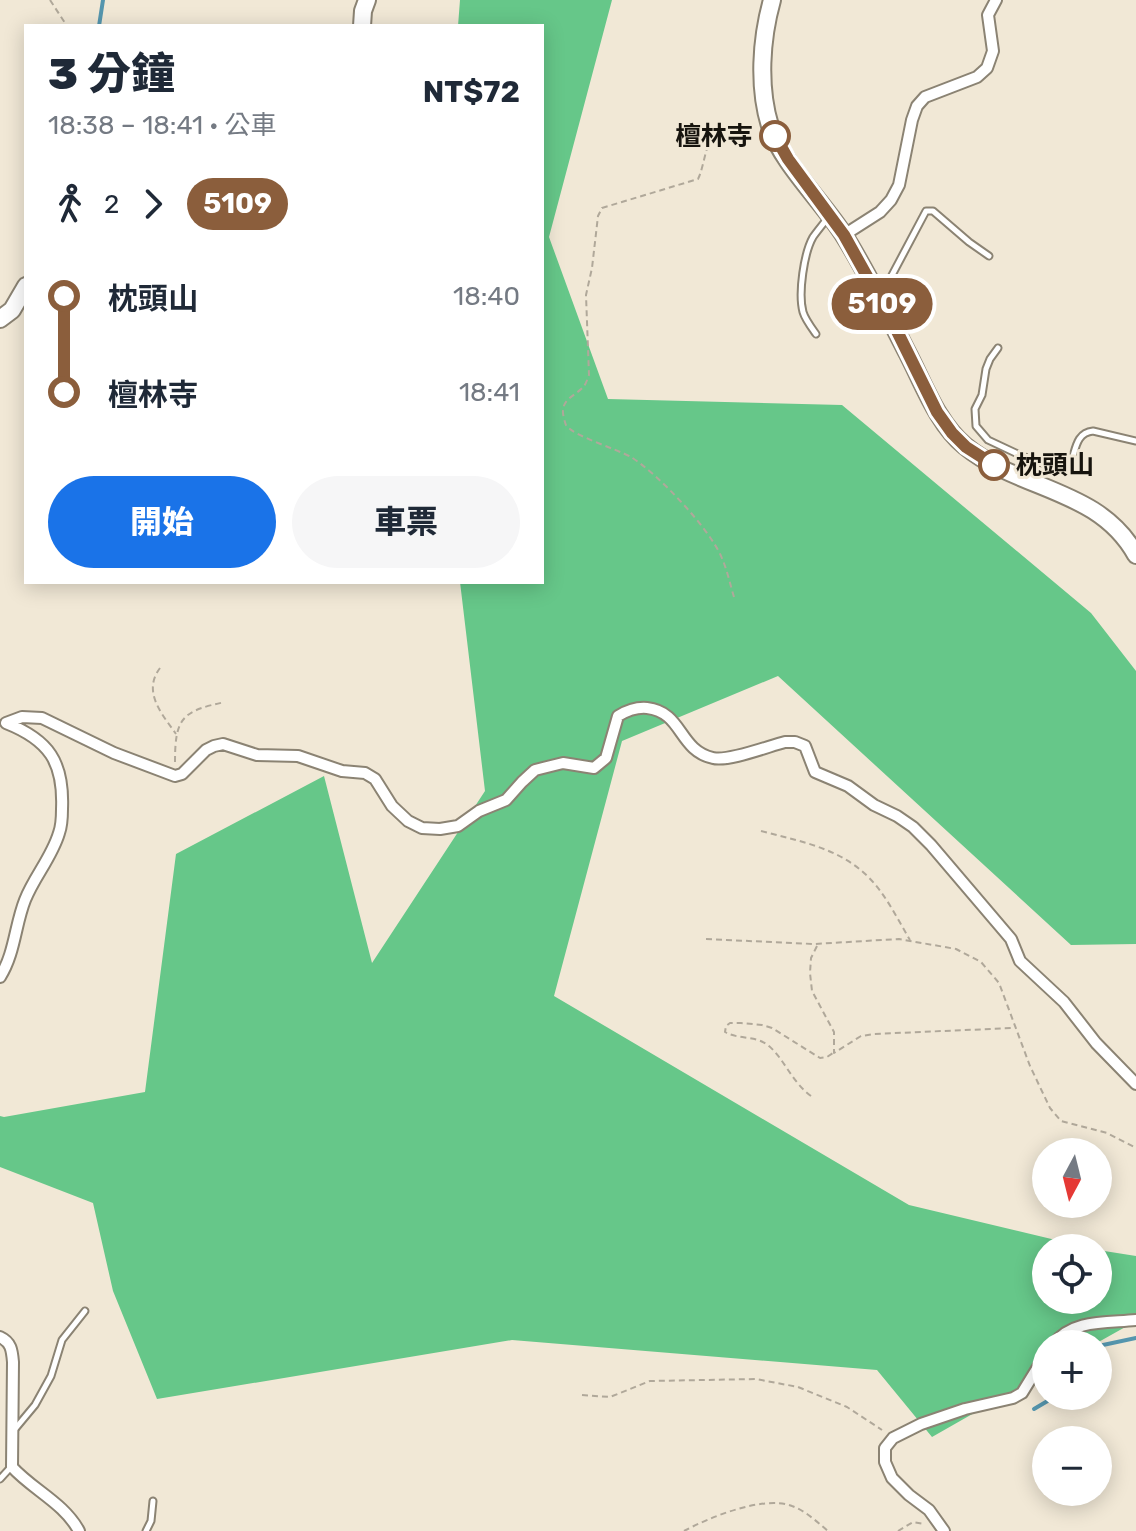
<!DOCTYPE html>
<html lang="zh-TW">
<head>
<meta charset="utf-8">
<style>
	:root { --surface:#fff; --page:#f6f6f7; --text:#1f2937; --muted:#747a83; --accent:#1a73e8 }
	body { margin:0; font-family:Rubik,"Noto Sans TC",sans-serif; background:var(--page); color:var(--text); height:100vh; display:flex; flex-direction:column; font-size:30px; white-space:nowrap }
	* { box-sizing:border-box; margin:0 }
	p { font-size:26px; color:var(--muted) }
	.icon { flex:none; width:44px; height:44px; fill:none; stroke:currentColor; stroke-width:2; stroke-linecap:round; stroke-linejoin:round }
	.map { position:relative; flex:1; overflow:hidden }
	.drawer { position:absolute; left:24px; top:24px; width:520px; height:560px; display:flex; flex-direction:column; background:var(--surface); border-radius:0px; box-shadow:0 4px 20px #0003 }
	.drawer>* { flex:none }
	.badge { padding:0 16px; border-radius:26px; font-size:28px; line-height:52px }
	.needle { width:52px; rotate:187deg }
	.controls { position:absolute; left:1032px; top:1138px; display:grid; gap:16px }
	.controls a { display:grid; place-items:center; width:80px; height:80px; border-radius:50%; background:var(--surface); box-shadow:0 4px 20px #0003; font-size:40px }
	.map>.badge { position:absolute; translate:-50% -50%; box-shadow:0 0 0 4px #fff }
	.legs { display:flex; align-items:center; gap:12px; height:88px; padding:0 24px; font-size:26px }
	.legs p { margin-inline-start:auto }
	.head { display:flex; align-items:center; justify-content:space-between; height:136px; padding:0 24px }
	h1 { font-size:44px; font-weight:800; line-height:60px }
	.button { display:flex; gap:16px; margin-top:auto; padding:16px 24px }
	.button a { flex:1; height:92px; border-radius:48px; background:var(--accent); color:#fff; font-size:32px; font-weight:800; line-height:92px; text-align:center }
	.button a+a { background:var(--page); color:var(--text) }
	ul { padding:0 24px; list-style:none }
	li { display:flex; align-items:center; gap:28px; height:96px; font-size:30px }
	li i { display:grid; place-items:center; width:12px; height:100%; margin:0 10px; background:currentColor }
	li i::after { content:''; width:20px; height:20px; margin:-10px; border:6px solid; border-radius:50%; background:var(--surface) }
	li p { margin-inline-start:auto }
	li:first-child i { background:linear-gradient(#0000 50%,currentColor 0) }
	li:last-child i { background:linear-gradient(currentColor 50%,#0000 0) }
	.map>svg:first-child { display:block }
	.forest { fill:#66c789 }
	.lines { fill:none; stroke-linecap:round; stroke-linejoin:round }
	.stream { stroke:#5596ae; stroke-width:4 }
	.lane-casing { stroke:#8b8373; stroke-width:9 }
	.street-casing { stroke:#8b8373; stroke-width:14 }
	.primary-casing { stroke:#8b8373; stroke-width:20 }
	.path { stroke:#b0a89a; stroke-width:2; stroke-dasharray:6 4; stroke-linecap:butt }
	.lane { stroke:#fff; stroke-width:5 }
	.street { stroke:#fff; stroke-width:10 }
	.primary { stroke:#fff; stroke-width:16 }
	.line-1-casing { stroke:#fff; stroke-width:18 }
	.line-1 { stroke:#8b5e3c; stroke-width:12 }
	.stop-1-dot { fill:#fff; stroke:#8b5e3c; stroke-width:4 }
	.labels { text-anchor:middle; stroke-width:6; stroke-linejoin:round; paint-order:stroke }
	.stop-label { font-size:26px; font-weight:bold; fill:#17140e; stroke:#f1e8d6; text-anchor:end }
</style>
</head>
<body>
<div class="map">
<svg width="1136" height="1531" viewBox="0 0 1136 1531">
	<rect width="100%" height="100%" fill="#f1e8d6"/>
	<polygon class="forest" points="460,0 612,0 549,237 608,399 842,405 1091,613 1136,671 1136,944 1071,945 778,676 622,741 554,996 909,1205 1089,1248 1046,1248 1046,1300 1098,1300 1098,1250 1136,1256 1136,1321 1095,1344 1046,1344 1046,1372 932,1437 877,1370 512,1340 157,1399 113,1291 93,1203 0,1167 0,1116 4,1117 145,1092 176,854 324,776 372,963 485,791 460,582 542,582 542,26 458,26"/>
	<g class="lines">
		<g class="stream">
			<polyline points="99,26 103,0"/>
			<polyline points="1098,1353 1103,1345 1136,1338"/>
			<polyline points="1034,1409 1056,1396"/>
		</g>
		<defs>
			<g id="lane">
				<polyline points="882,294 926,211 933,211 969,242 989,256"/>
				<path d="M816,334C811,327 805,319 803,312C798,293 804,253 813,237C818,230 824,223 829,216"/>
				<path d="M998,348L990,359L986,369L982,395L975,409L976,426L988,440L1022,456L1058,469L1065,468L1070,465C1076,451 1075,433 1093,431L1136,441"/>
				<polyline points="15,1429 35,1405 51,1376 62,1340 85,1311"/>
				<polyline points="0,1479 11,1467"/>
				<polyline points="146,1531 151,1521 153,1501"/>
			</g>
			<g id="street">
				<polyline points="844,235 880,212 891,200 899,185 912,120 917,106 925,97 977,77 987,68 993,51 988,15 996,0"/>
				<path d="M0,977C15,953 15,925 25,900C34,877 52,857 59,833C62,825 62,817 62,809C64,762 49,740 6,723L22,717L42,718L114,753L175,776L182,774L206,750L214,746L223,744L257,755L298,756L342,771L365,773L375,779L392,806L408,821L422,828L440,829L458,826L479,811L506,800L522,782L535,770L563,763L594,768L606,758L618,716C628,710 636,707 647,708C683,712 678,750 713,758C728,762 769,746 785,742H795L805,746L815,772L848,786L874,805L897,816L913,827L931,845L1011,939L1020,961L1064,1002L1096,1043L1136,1084"/>
				<path d="M0,1337C11,1342 12,1350 13,1362L12,1467C33,1490 64,1503 79,1531"/>
				<path d="M1054,1344C1072,1319 1108,1323 1136,1320"/>
				<polyline points="944,1531 929,1510 909,1495 892,1478 885,1462 885,1448 893,1438 921,1424 965,1409 1013,1398 1022,1393 1046,1354"/>
			</g>
			<g id="primary">
				<path d="M772,0C761,39 758,87 770,126C781,163 824,203 845,237C868,274 888,315 908,354C924,385 938,424 965,446C1020,491 1099,488 1136,555"/>
				<polyline points="362,26 363,11 367,0"/>
				<polyline points="0,319 12,310 26,286"/>
			</g>
		</defs>
		<use href="#lane" class="lane-casing"/>
		<use href="#street" class="street-casing"/>
		<use href="#primary" class="primary-casing"/>
		<g class="path">
			<polyline points="50,0 67,26"/>
			<path d="M734,597C730,584 727,569 721,556C708,527 658,474 631,457C617,449 573,436 566,425C565,423 563,415 563,413C562,398 576,396 584,386C586,384 588,377 589,375L586,295L592,268L598,216L602,208L698,179C705,166 706,132 721,128C731,126 744,128 754,129"/>
			<path d="M160,668C142,692 162,714 176,734"/>
			<path d="M175,762C175,718 182,711 225,702"/>
			<path d="M761,831C807,843 851,850 881,892C892,907 901,925 910,940"/>
			<polyline points="706,939 814,944 899,939 956,949 981,962 999,983 1030,1066 1050,1108 1061,1121 1107,1133 1136,1148"/>
			<polyline points="817,946 811,958 810,973 812,991 834,1032 834,1053 861,1036 874,1034 1013,1028"/>
			<path d="M811,1096C791,1081 785,1060 769,1046C756,1035 739,1040 725,1032L726,1026L730,1023H741L762,1025L772,1028L820,1058L827,1057L833,1053"/>
			<polyline points="582,1395 610,1397 650,1381 756,1379 798,1387 847,1407 882,1430"/>
			<path d="M684,1531C710,1517 764,1495 792,1506C806,1511 817,1522 828,1531"/>
			<polyline points="898,1531 913,1522 924,1524"/>
		</g>
		<use href="#lane" class="lane"/>
		<use href="#street" class="street"/>
		<use href="#primary" class="primary"/>
	</g>
	<g class="lines">
		<defs>
			<polyline id="line-1" points="775,136 788,159 844,235 892,321 937,412 952,433 966,447 994,465"/>
		</defs>
		<use href="#line-1" class="line-1-casing"/>
		<use href="#line-1" class="line-1"/>
	</g>
	<g class="stop-1-dot">
		<circle cx="775" cy="136" r="14"/>
		<circle cx="994" cy="465" r="14"/>
	</g>
	<g class="labels">
		<g class="stop-label">
			<text x="753" y="145">檀林寺</text>
			<text x="1016" y="474" text-anchor="start">枕頭山</text>
		</g>
	</g>
</svg>
<div class="controls">
<a><svg class="needle" viewBox="-14 -14 28 28"><path d="M0-13l5 13h-10z" fill="#e53935"/><path d="M0 13l5-13h-10z" fill="#747a83"/></svg></a>
<a><svg class="icon" aria-label="locate" viewBox="0 0 24 24"><circle cx="12" cy="12" r="6"/><path d="M12 2v4M12 18v4M2 12h4M18 12h4"/></svg></a>
<a>+</a>
<a>−</a>
</div>
<b class="badge" style="left:882px;top:304px;background:#8b5e3c;color:#fff">5109</b>
<section class="drawer">
<div class="head"><div><h1>3 分鐘</h1><p>18:38 – 18:41 · 公車</p></div><b>NT$72</b></div>
<div class="legs"><svg class="icon" aria-label="walk" viewBox="0 0 24 24"><circle cx="13" cy="4" r="2"/><path d="M13 8l-2 6 4 7M11 14l-3 7M7 12l3-4h3l4 4"/></svg>2<svg class="icon" aria-label="forward" viewBox="0 0 24 24"><path d="M9 5l7 7-7 7"/></svg><b class="badge" style="background:#8b5e3c;color:#fff">5109</b></div>
<ul>
<li><i style="color:#8b5e3c"></i><b>枕頭山</b><p>18:40</p></li>
<li><i style="color:#8b5e3c"></i><b>檀林寺</b><p>18:41</p></li>
</ul>
<div class="button"><a>開始</a><a>車票</a></div>
</section>
</div>
</body>
</html>
